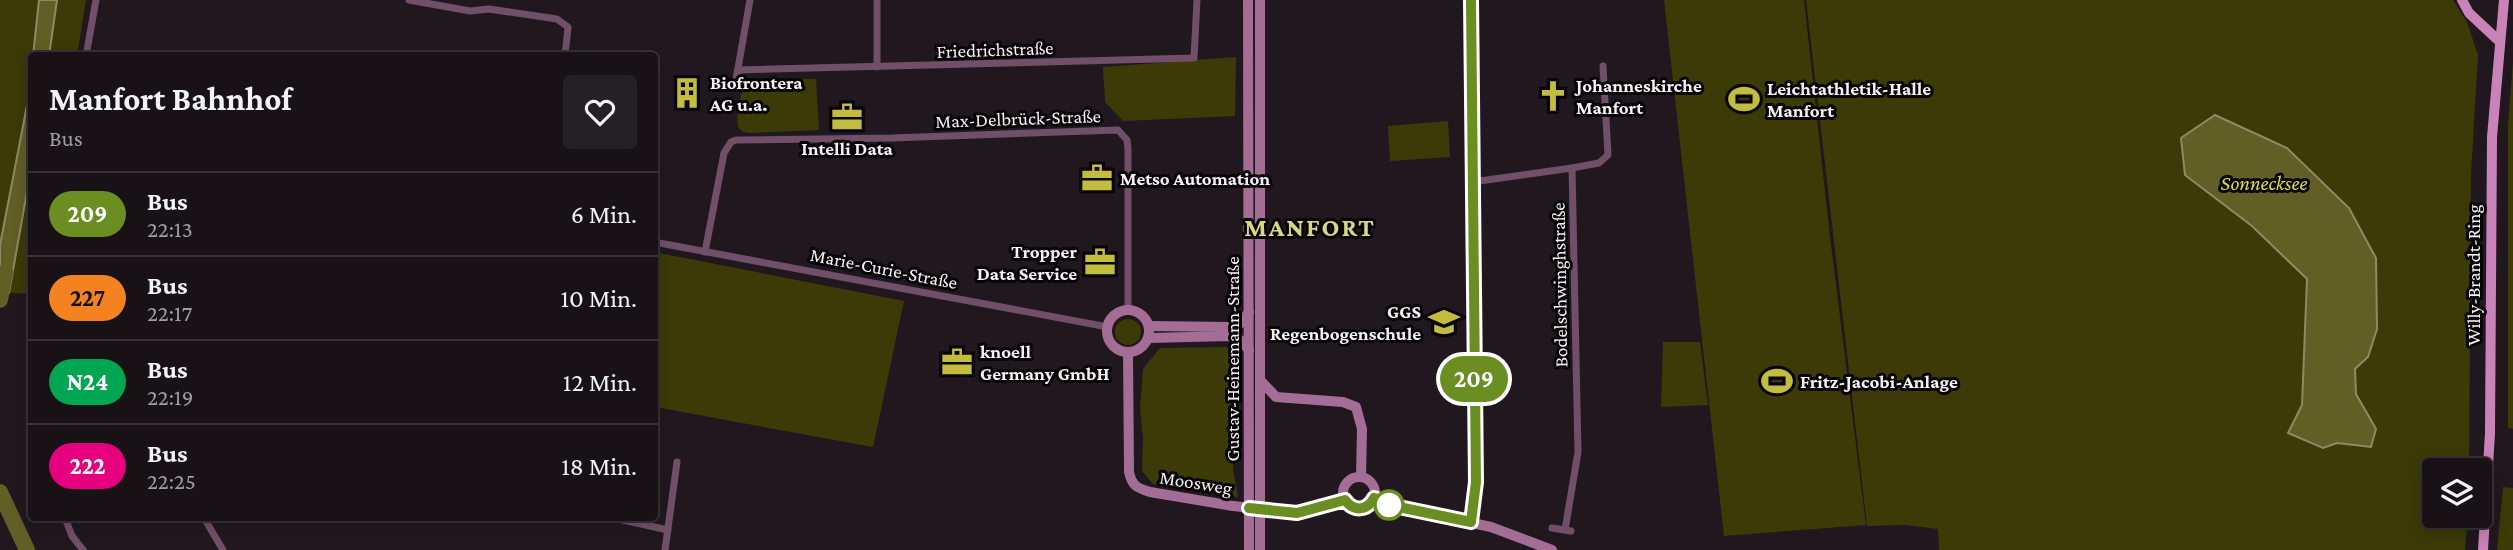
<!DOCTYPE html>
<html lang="de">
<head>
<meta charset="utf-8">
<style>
	:root { --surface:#181216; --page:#252023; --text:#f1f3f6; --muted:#9f9ea1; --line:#363235 }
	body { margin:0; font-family:"Crimson Pro",serif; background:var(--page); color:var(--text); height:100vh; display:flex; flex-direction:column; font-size:26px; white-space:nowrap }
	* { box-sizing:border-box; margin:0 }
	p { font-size:23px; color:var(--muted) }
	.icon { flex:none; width:38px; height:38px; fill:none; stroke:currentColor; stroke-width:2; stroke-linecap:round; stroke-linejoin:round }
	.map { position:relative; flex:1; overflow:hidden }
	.side { position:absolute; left:28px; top:52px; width:630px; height:469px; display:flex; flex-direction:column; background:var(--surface); border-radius:7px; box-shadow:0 4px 18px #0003,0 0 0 2px var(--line) }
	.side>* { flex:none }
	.badge { padding:0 14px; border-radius:23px; font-size:24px; line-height:46px }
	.tools { position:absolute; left:2422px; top:458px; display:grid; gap:14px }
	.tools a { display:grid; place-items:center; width:70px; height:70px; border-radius:7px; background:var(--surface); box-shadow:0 4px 18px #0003,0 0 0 2px var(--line); font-size:35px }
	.map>.badge { position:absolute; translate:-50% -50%; box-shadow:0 0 0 4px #fff }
	.round { display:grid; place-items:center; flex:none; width:74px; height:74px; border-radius:7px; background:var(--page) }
	.summary { display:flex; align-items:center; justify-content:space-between; height:119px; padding:0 21px }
	h1 { font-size:33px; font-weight:700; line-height:52px }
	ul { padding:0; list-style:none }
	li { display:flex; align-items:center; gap:21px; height:84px; padding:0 21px; border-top:2px solid var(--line) }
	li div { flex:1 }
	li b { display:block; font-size:26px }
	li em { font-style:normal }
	li .badge { min-width:77px; font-weight:700; text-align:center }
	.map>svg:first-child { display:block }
	.green { fill:#3c3a06; fill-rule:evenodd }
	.water { fill:#615f26; stroke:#8e8b64; stroke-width:2 }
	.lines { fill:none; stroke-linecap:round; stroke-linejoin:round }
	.river { stroke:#615f26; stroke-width:16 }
	.street { stroke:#714f69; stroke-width:7 }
	.secondary { stroke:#a36d96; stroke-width:10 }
	.primary { stroke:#c983b9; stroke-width:10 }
	.secondary-bridge { stroke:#a36d96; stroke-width:10 }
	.line-casing { stroke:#fff; stroke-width:16 }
	.line { stroke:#6b8e23; stroke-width:10 }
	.stop-dot { fill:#fff; stroke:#6b8e23; stroke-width:3.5 }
	.labels { text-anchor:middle; stroke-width:6; stroke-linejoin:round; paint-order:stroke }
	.street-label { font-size:19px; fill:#f7f2f5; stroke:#070507 }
	.poi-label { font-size:19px; font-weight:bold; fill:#f7f2f5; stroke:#070507; text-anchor:start }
	.water-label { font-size:21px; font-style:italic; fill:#e1db4b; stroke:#070507 }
	.district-label { font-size:26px; font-weight:bold; letter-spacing:2px; fill:#d8d687; stroke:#070507 }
</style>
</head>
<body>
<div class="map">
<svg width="2513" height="550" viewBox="0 0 2513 550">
	<rect width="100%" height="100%" fill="#20181e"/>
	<g class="green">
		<polygon points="0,0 39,0 28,100 0,245"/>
		<polygon points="57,0 86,0 77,56 49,56"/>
		<polygon points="1664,0 1804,0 1830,237 1866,525 1724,536"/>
		<path d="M1806,0H2453L2467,22L2478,55L2471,174L2469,471H2434V516H2468L2465,550H1939L1938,529L1905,525L1867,526ZM2252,226L2377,329L2368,357L2355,369L2356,394L2376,429L2337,443L2289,433L2302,405L2307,279Z"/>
		<polygon points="1236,57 1235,116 1123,121 1105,102 1103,67"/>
		<polygon points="2513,62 2513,429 2508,428 2508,124"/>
		<path d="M816,79L819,130L749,133C745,132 741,132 739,128C734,120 743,89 744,80Z"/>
		<polygon points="1448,121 1450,157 1390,161 1388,126"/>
		<polygon points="31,169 32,266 29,275 31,276 31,294 9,293"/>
		<polygon points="654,252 904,301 873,447 655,407"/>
		<circle cx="1128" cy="332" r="13"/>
		<polygon points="1663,342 1700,342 1708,405 1661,407"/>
		<polygon points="1229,347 1233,354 1233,470 1238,497 1153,484 1142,471 1143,439 1140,408 1143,369 1160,348"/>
		<polygon points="2503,487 2513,488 2513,550 2497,550"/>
	</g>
	<g class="water">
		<polygon points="39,0 57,0 49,56 33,56"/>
		<polygon points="31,67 31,169 9,293 0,291 0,245 28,100"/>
		<polygon points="2215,115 2287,148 2349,208 2376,258 2377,329 2368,357 2355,369 2356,394 2376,429 2371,447 2337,443 2323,448 2288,433 2302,405 2307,279 2252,226 2185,175 2181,138"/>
	</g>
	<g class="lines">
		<g class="river">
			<polyline points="0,300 5,272"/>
			<polyline points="0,492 27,550"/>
		</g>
		<g class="street">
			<polyline points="409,0 470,11 489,9 557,19 568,27 565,56"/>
			<polyline points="86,56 96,0"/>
			<polyline points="877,67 877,0"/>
			<polyline points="738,70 1194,58 1197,0"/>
			<polyline points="735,85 750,0"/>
			<polyline points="1472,182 1572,168"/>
			<polyline points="654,242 1108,327"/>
			<polyline points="705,252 724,153 731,142 736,140 892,138 1118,130 1127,140 1128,149 1128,310"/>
			<polyline points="65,518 72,536 83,550"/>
			<polyline points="204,518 223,550"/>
			<polyline points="614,518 668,530"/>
			<polyline points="1552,528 1571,531"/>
			<polyline points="1565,530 1578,452 1572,168 1599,163 1608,155 1603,66"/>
			<polyline points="665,550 677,462"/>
		</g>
		<g class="secondary">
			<polyline points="1248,0 1249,550"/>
			<circle cx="1128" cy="331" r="21"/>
			<polyline points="1149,326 1230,327 1241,323 1249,312"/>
			<polyline points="1149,338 1230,336 1240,340 1249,350"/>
			<path d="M1128,353L1129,472C1132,486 1137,488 1150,492L1233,506"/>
			<polyline points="1260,380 1276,397 1343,402 1356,407 1362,429 1361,477"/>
			<circle cx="1359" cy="493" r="16"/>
			<polyline points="1374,498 1394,506 1491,527 1552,550"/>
			<polyline points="1272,510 1297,513 1345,500"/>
			<polyline points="1471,522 1476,483 1471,0"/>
			<polyline points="1260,550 1260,0"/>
		</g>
		<g class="primary">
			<polyline points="2462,0 2469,13 2499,41"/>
			<polyline points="2483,550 2490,433 2492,137 2504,0"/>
		</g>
		<polyline class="secondary-bridge" points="1233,506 1272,510"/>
	</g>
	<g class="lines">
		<defs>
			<path id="line" d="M1249,508L1297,513L1345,500C1354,512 1367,511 1374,498L1394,506L1471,522L1476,482L1471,0"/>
		</defs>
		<use href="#line" class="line-casing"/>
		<use href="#line" class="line"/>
	</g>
	<defs>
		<symbol id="building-bare" viewBox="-9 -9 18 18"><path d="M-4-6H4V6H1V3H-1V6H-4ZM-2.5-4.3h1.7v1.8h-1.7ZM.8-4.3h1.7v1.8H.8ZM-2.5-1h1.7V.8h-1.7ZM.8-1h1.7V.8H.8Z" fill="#c3bd3f" stroke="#070507" stroke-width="2.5" paint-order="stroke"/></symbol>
		<symbol id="church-bare" viewBox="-9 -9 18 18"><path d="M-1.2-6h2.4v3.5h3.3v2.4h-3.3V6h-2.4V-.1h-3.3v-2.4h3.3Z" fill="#c3bd3f" stroke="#070507" stroke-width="2.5" paint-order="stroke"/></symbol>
		<symbol id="stadium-bare" viewBox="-9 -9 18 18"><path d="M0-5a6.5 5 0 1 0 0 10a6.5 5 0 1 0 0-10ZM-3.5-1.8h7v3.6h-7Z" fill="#c3bd3f" stroke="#070507" stroke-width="2.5" paint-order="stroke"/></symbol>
		<symbol id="office-bare" viewBox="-9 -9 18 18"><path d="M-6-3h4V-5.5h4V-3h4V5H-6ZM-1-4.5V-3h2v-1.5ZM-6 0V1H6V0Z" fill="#c3bd3f" stroke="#070507" stroke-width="2.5" paint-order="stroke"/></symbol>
		<symbol id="school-bare" viewBox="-9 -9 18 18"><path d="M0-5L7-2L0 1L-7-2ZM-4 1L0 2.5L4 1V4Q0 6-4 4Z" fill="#c3bd3f" stroke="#070507" stroke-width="2.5" paint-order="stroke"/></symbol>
	</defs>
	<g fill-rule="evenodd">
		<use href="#building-bare" x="665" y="71" width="44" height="44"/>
		<use href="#church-bare" x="1531" y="74" width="44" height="44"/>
		<use href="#stadium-bare" x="1722" y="77" width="44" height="44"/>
		<use href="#office-bare" x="825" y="95" width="44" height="44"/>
		<use href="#office-bare" x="1075" y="156" width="44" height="44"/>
		<use href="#office-bare" x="1078" y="240" width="44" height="44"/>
		<use href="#school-bare" x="1422" y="300" width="44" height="44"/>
		<use href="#office-bare" x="935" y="340" width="44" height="44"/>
		<use href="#stadium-bare" x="1755" y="359" width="44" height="44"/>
	</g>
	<circle class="stop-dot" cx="1389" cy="505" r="14"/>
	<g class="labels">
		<g class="street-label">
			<text transform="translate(995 49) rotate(-2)" y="7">Friedrichstraße</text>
			<text transform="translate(1018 118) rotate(-2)" y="7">Max-Delbrück-Straße</text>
			<text transform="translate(884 268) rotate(11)" y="7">Marie-Curie-Straße</text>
			<text transform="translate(2473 275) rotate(-90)" y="7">Willy-Brandt-Ring</text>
			<text transform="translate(1559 285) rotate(-91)" y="7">Bodelschwinghstraße</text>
			<text transform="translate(1232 359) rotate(-90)" y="7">Gustav-Heinemann-Straße</text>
			<text transform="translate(1196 482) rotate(9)" y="7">Moosweg</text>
		</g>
		<g class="poi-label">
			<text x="710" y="89">Biofrontera<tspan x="710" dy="22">AG u.a.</tspan></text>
			<text x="1576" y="92">Johanneskirche<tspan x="1576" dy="22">Manfort</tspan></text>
			<text x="1767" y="95">Leichtathletik-Halle<tspan x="1767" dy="22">Manfort</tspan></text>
			<text x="847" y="155" text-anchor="middle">Intelli Data</text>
			<text x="1120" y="185">Metso Automation</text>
			<text x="1077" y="258" text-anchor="end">Tropper<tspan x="1077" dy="22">Data Service</tspan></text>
			<text x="1421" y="318" text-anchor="end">GGS<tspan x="1421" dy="22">Regenbogenschule</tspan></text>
			<text x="980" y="358">knoell<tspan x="980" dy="22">Germany GmbH</tspan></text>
			<text x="1800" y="388">Fritz-Jacobi-Anlage</text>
		</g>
		<g class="water-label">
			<text x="2264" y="190">Sonnecksee</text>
		</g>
		<g class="district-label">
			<text x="1310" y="236">MANFORT</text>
		</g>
	</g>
</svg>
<div class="tools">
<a><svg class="icon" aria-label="layers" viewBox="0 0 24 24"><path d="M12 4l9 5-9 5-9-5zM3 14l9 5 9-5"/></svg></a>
</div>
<b class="badge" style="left:1474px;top:379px;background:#6b8e23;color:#fff">209</b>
<section class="side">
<div class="summary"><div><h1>Manfort Bahnhof</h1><p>Bus</p></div><a class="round"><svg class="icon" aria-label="heart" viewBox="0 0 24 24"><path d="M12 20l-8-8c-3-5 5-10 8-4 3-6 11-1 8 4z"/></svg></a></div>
<ul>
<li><span class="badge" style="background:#6b8e23;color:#fff">209</span><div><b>Bus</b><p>22:13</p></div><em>6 Min.</em></li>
<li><span class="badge" style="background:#f58220;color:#111">227</span><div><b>Bus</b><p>22:17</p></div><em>10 Min.</em></li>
<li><span class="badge" style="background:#00a651;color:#fff">N24</span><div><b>Bus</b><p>22:19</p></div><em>12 Min.</em></li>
<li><span class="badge" style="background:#e6007e;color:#fff">222</span><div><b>Bus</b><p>22:25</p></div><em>18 Min.</em></li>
</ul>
</section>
</div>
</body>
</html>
